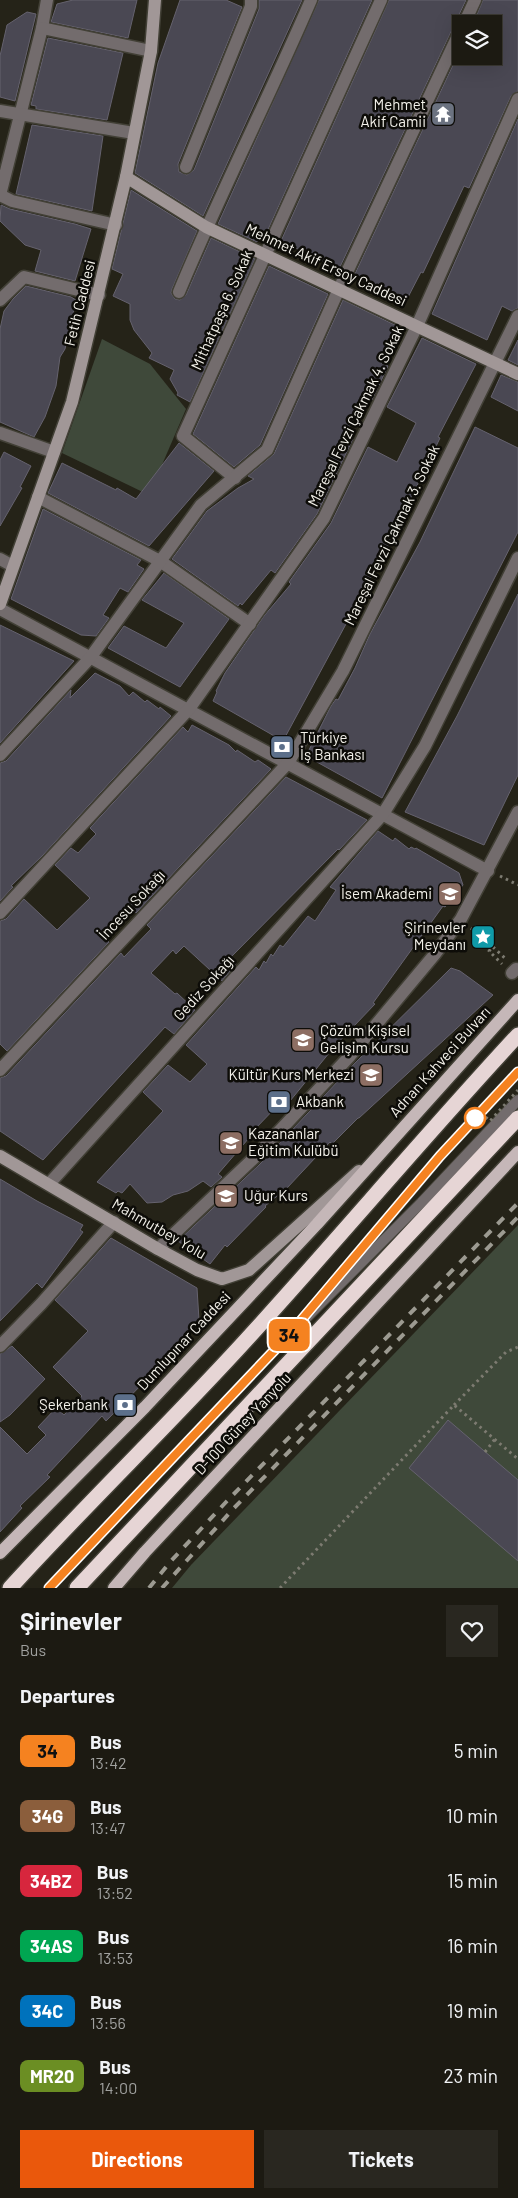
<!DOCTYPE html>
<html lang="en">
<head>
<meta charset="utf-8">
<style>
	:root { --surface:#1c1a12; --page:#292720; --text:#f1f3f6; --muted:#a0a19f; --line:#3a3832; --accent:#ea580c }
	body { margin:0; font-family:Barlow,sans-serif; background:var(--page); color:var(--text); height:100vh; display:flex; flex-direction:column; font-size:19px; white-space:nowrap }
	* { box-sizing:border-box; margin:0 }
	p { font-size:16px; color:var(--muted) }
	.icon { flex:none; width:28px; height:28px; fill:none; stroke:currentColor; stroke-width:2; stroke-linecap:round; stroke-linejoin:round }
	.map { position:relative; height:1588px; overflow:hidden }
	.details { display:flex; flex-direction:column; background:var(--surface); flex:1 }
	.details>* { flex:none }
	.badge { padding:0 10px; border-radius:8px; font-size:18px; line-height:32px }
	.fabs { position:absolute; left:452px; top:15px; display:grid; gap:10px }
	.fabs a { display:grid; place-items:center; width:50px; height:50px; border-radius:0px; background:var(--surface); box-shadow:0 5px 20px #0002,0 0 0 1px var(--line); font-size:25px }
	.map>.badge { position:absolute; translate:-50% -50%; box-shadow:0 0 0 2px #fff }
	h2 { padding:0 20px; font-size:19px; line-height:45px }
	.round { display:grid; place-items:center; flex:none; width:52px; height:52px; border-radius:0px; background:var(--page) }
	.headline { display:flex; align-items:center; justify-content:space-between; height:85px; padding:0 20px }
	h1 { font-size:24px; font-weight:700; line-height:38px }
	.primary-button { display:flex; gap:10px; margin-top:auto; padding:10px 20px }
	.primary-button a { flex:1; height:58px; border-radius:0px; background:var(--accent); color:#fff; font-size:20px; font-weight:700; line-height:58px; text-align:center }
	.primary-button a+a { background:var(--page); color:var(--text) }
	ul { padding:0; list-style:none }
	li { display:flex; align-items:center; gap:15px; height:65px; padding:0 20px }
	li div { flex:1 }
	li b { display:block; font-size:19px }
	li em { font-style:normal }
	li .badge { min-width:55px; font-weight:700; text-align:center }
	.map>svg:first-child { display:block }
	.green { fill:#3f493a }
	.building { fill:#4a4853; stroke:#65626e }
	.lines { fill:none; stroke-linecap:round; stroke-linejoin:round }
	.lane-casing { stroke:#424036; stroke-width:12 }
	.street-casing { stroke:#424036; stroke-width:15 }
	.secondary-casing { stroke:#424036; stroke-width:15 }
	.primary-casing { stroke:#424036; stroke-width:15 }
	.highway-casing { stroke:#424036; stroke-width:18 }
	.path { stroke:#7d7b71; stroke-width:3; stroke-dasharray:2.5 4; stroke-linecap:butt }
	.lane { stroke:#736c6d; stroke-width:10 }
	.street { stroke:#736c6d; stroke-width:12 }
	.secondary { stroke:#a19797; stroke-width:12 }
	.primary { stroke:#c5b7b8; stroke-width:12 }
	.highway { stroke:#e6d5d5; stroke-width:15 }
	.rail { stroke:#9c9a91; stroke-width:4; stroke-dasharray:9 9; stroke-linecap:butt }
	.path-bridge { stroke:#7d7b71; stroke-width:3; stroke-dasharray:2.5 4; stroke-linecap:butt }
	.line-casing { stroke:#fff; stroke-width:11 }
	.line { stroke:#f58220; stroke-width:8 }
	.stop-dot { fill:#fff; stroke:#f58220; stroke-width:2.5 }
	.labels { text-anchor:middle; stroke-width:5; stroke-linejoin:round; paint-order:stroke }
	.poi-label { font-size:15px; fill:#f4f2eb; stroke:#0d0c08; text-anchor:end }
	.street-label { font-size:15px; fill:#f4f2eb; stroke:#0d0c08 }
</style>
</head>
<body>
<div class="map">
<svg width="518" height="1588" viewBox="0 0 518 1588">
	<rect width="100%" height="100%" fill="#252318"/>
	<g class="green">
		<polygon points="102,339 150,364 186,409 149,495 62,453"/>
		<polygon points="518,1225 518,1588 172,1588 191,1565"/>
	</g>
	<g class="building">
		<polygon points="73,0 137,0 128,38 51,22 57,4"/>
		<polygon points="180,0 226,0 242,7 178,164 179,172 187,175 194,170 259,9 259,0 302,0 203,216 135,173 158,63"/>
		<polygon points="319,0 372,0 266,234 262,232 257,242 218,224"/>
		<polygon points="389,0 466,0 339,269 281,241"/>
		<polygon points="483,0 518,0 518,91 511,96 469,188 464,186 423,273 421,272 406,301 354,276 461,48 461,56 494,56 494,24 473,24"/>
		<polygon points="27,12 36,14 15,101 0,97 0,56 7,25"/>
		<polygon points="48,38 123,53 107,120 36,109 36,106 31,105"/>
		<polygon points="518,119 518,308 512,311 502,306 487,340 432,314"/>
		<polygon points="32,125 103,136 92,211 16,194"/>
		<polygon points="131,190 197,231 172,289 171,293 175,299 180,300 186,295 211,238 255,259 190,402 177,395 178,393 170,379 174,370 149,358 152,353 134,330 130,320 130,304 113,296 123,274 112,269"/>
		<polygon points="1,205 10,209 75,224 91,229 75,281 35,271 41,250 25,245 0,221"/>
		<polygon points="269,266 328,294 260,445 234,467 193,434"/>
		<polygon points="26,286 71,297 76,300 65,349 60,357 56,386 45,417 34,437 0,422 0,329 4,311 13,299"/>
		<polygon points="343,300 399,327 381,363 388,366 372,400 365,395 345,435 353,439 317,514 275,573 271,570 242,605 240,603 238,606 172,559 207,511 238,488 254,479 248,476 274,454"/>
		<polygon points="422,338 476,364 438,437 440,438 388,546 283,741 213,701 217,692 216,691 225,673 264,616 291,584 289,582 331,523 368,447 397,462 416,423 387,407"/>
		<polygon points="518,340 518,365 508,360"/>
		<polygon points="501,375 518,382 518,411 491,397"/>
		<polygon points="475,427 518,448 518,532 382,798 306,756 331,706 336,699 338,700 355,668 370,634 420,542"/>
		<polygon points="179,443 214,471 149,546 48,493 62,463 116,490 117,488 136,499"/>
		<polygon points="4,452 31,466 20,487 22,488 0,526 0,460"/>
		<polygon points="43,509 141,560 137,565 144,569 128,592 120,588 103,615 109,618 96,636 81,635 11,599"/>
		<polygon points="164,573 229,619 180,687 108,648 124,626 166,648 184,623 142,600"/>
		<polygon points="518,594 518,775 484,845 405,812 457,716"/>
		<polygon points="0,625 74,661 0,743"/>
		<polygon points="95,673 120,686 129,696 133,692 145,702 147,700 159,709 160,707 171,716 43,855 11,886 13,887 0,901 0,763 6,761 71,690 70,698"/>
		<polygon points="192,725 229,745 236,752 237,750 255,762 258,760 271,769 136,913 132,910 105,938 109,942 7,1051 0,1044 0,921 6,919 24,899 57,930 90,898 55,865 71,848 78,853 96,834 90,828 183,727 188,732"/>
		<polygon points="286,777 367,820 339,850 338,849 231,957 236,964 222,981 184,946 176,954 173,950 151,973 175,994 177,993 195,1010 174,1034 165,1027 43,1160 0,1131 0,1078 6,1076 121,953 124,957 151,929 147,925"/>
		<polygon points="378,831 393,841 395,838 409,849 411,847 415,849 416,848 459,873 463,885 445,907 443,906 373,1003 375,1004 334,1047 290,1101 279,1104 254,1130 255,1131 218,1174 222,1177 211,1187 203,1181 188,1191 173,1195 162,1202 147,1203 130,1184 122,1193 118,1191 116,1193 97,1182 163,1111 143,1092 168,1065 190,1082 207,1064 186,1045 256,967 259,970 264,961 266,963 271,954 273,956 280,945 283,947 308,916 315,921 336,890 330,887"/>
		<polygon points="451,968 460,971 493,995 359,1118 358,1118 332,1144 330,1142 287,1188 265,1206 266,1207 227,1247 225,1245 210,1264 178,1241 260,1164 355,1063"/>
		<polygon points="0,1179 37,1201 83,1225 80,1230 83,1232 42,1288 37,1283 0,1321"/>
		<polygon points="111,1238 197,1288 199,1320 147,1379 106,1421 102,1416 47,1475 50,1477 20,1506 22,1508 0,1532 0,1427 27,1454 46,1435 38,1427 56,1408 64,1415 82,1396 53,1367 88,1331 55,1300"/>
		<polygon points="12,1346 45,1379 10,1415 0,1422 0,1354"/>
		<polygon points="448,1420 518,1480 518,1561 409,1468"/>
	</g>
	<g class="lines">
		<defs>
			<g id="lane">
				<polyline points="333,1283 440,1156 518,1072"/>
				<polyline points="49,1588 287,1337 421,1203 518,1100"/>
			</g>
			<g id="street">
				<polyline points="47,0 42,28 0,195 12,201 116,225"/>
				<polyline points="464,24 475,0"/>
				<polyline points="42,28 151,51"/>
				<polyline points="0,111 134,133"/>
				<polyline points="186,167 251,6 251,0"/>
				<path d="M179,292C220,193 269,98 311,0"/>
				<polyline points="0,300 24,277 99,295"/>
				<polyline points="0,433 54,452"/>
				<polyline points="235,478 183,436 381,0"/>
				<polyline points="38,497 160,561 250,624"/>
				<polyline points="0,559 13,566"/>
				<polyline points="0,609 488,871"/>
				<polyline points="0,755 90,658 201,505 267,450 339,289 461,29"/>
				<polyline points="0,913 189,709 324,518 417,326 518,99"/>
				<polyline points="512,973 516,969"/>
				<polyline points="0,1070 288,763 343,671 518,316"/>
				<polyline points="49,1184 383,814 425,746 518,558"/>
				<polyline points="158,1249 254,1158 349,1057 435,954 461,919 518,812"/>
				<polyline points="0,1346 41,1304 114,1222"/>
			</g>
			<g id="secondary">
				<polyline points="126,177 206,227 518,374"/>
				<polyline points="0,604 72,402 126,177 151,51 155,0"/>
				<polyline points="0,1156 158,1249 197,1270 222,1279 249,1270 359,1171"/>
			</g>
			<g id="primary">
				<polyline points="0,1553 145,1407 317,1224 518,1000"/>
				<polyline points="114,1588 145,1552 518,1152"/>
			</g>
			<g id="highway">
				<path d="M10,1588C90,1500 177,1417 257,1328C345,1231 429,1131 518,1035"/>
				<polyline points="77,1588 518,1118"/>
			</g>
		</defs>
		<use href="#lane" class="lane-casing"/>
		<use href="#street" class="street-casing"/>
		<use href="#secondary" class="secondary-casing"/>
		<use href="#primary" class="primary-casing"/>
		<use href="#highway" class="highway-casing"/>
		<g class="path">
			<polyline points="500,876 518,885"/>
			<polyline points="471,928 493,947 489,951 502,964"/>
			<polyline points="493,947 507,960"/>
			<polyline points="454,1405 506,1352 518,1347"/>
			<polyline points="485,1452 495,1439"/>
			<polyline points="280,1588 454,1405 518,1459"/>
		</g>
		<use href="#lane" class="lane"/>
		<use href="#street" class="street"/>
		<use href="#secondary" class="secondary"/>
		<use href="#primary" class="primary"/>
		<use href="#highway" class="highway"/>
		<g class="rail">
			<polyline points="149,1588 171,1561 227,1501 518,1203"/>
			<polyline points="162,1588 234,1508 518,1217"/>
		</g>
		<polyline class="path-bridge" points="518,1069 480,1112 490,1121 518,1090"/>
	</g>
	<g class="lines">
		<defs>
			<polyline id="line" points="49,1588 287,1337 440,1156 518,1072"/>
		</defs>
		<use href="#line" class="line-casing"/>
		<use href="#line" class="line"/>
	</g>
	<defs>
		<symbol id="temple-square" viewBox="-11 -11 22 22"><rect x="-9" y="-9" width="18" height="18" rx="4" fill="#6b7280" stroke="#0d0c08"/><path d="M0-6L5-2H3V0L6.5 2.5H4V6H1.5V3h-3V6H-4V2.5H-6.5L-3 0V-2H-5Z" fill="#fff"/></symbol>
		<symbol id="bank-square" viewBox="-11 -11 22 22"><rect x="-9" y="-9" width="18" height="18" rx="4" fill="#5c6f8a" stroke="#0d0c08"/><path d="M-6-4H6V4H-6ZM0-2.3a2.3 2.3 0 1 0 0 4.6a2.3 2.3 0 1 0 0-4.6Z" fill="#fff"/></symbol>
		<symbol id="school-square" viewBox="-11 -11 22 22"><rect x="-9" y="-9" width="18" height="18" rx="4" fill="#8d6e63" stroke="#0d0c08"/><path d="M0-5L7-2L0 1L-7-2ZM-4 1L0 2.5L4 1V4Q0 6-4 4Z" fill="#fff"/></symbol>
		<symbol id="sight-square" viewBox="-11 -11 22 22"><rect x="-9" y="-9" width="18" height="18" rx="4" fill="#0f9aa8" stroke="#0d0c08"/><path d="M0-6L1.8-2.2L6-1.7L2.9 1.2L3.7 5.4L0 3.3L-3.7 5.4L-2.9 1.2L-6-1.7L-1.8-2.2Z" fill="#fff"/></symbol>
	</defs>
	<g fill-rule="evenodd">
		<use href="#temple-square" x="429" y="100" width="28" height="28"/>
		<use href="#bank-square" x="268" y="733" width="28" height="28"/>
		<use href="#school-square" x="436" y="880" width="28" height="28"/>
		<use href="#sight-square" x="469" y="923" width="28" height="28"/>
		<use href="#school-square" x="289" y="1026" width="28" height="28"/>
		<use href="#school-square" x="357" y="1061" width="28" height="28"/>
		<use href="#bank-square" x="265" y="1088" width="28" height="28"/>
		<use href="#school-square" x="217" y="1129" width="28" height="28"/>
		<use href="#school-square" x="212" y="1182" width="28" height="28"/>
		<use href="#bank-square" x="111" y="1391" width="28" height="28"/>
	</g>
	<circle class="stop-dot" cx="475" cy="1118" r="10"/>
	<g class="labels">
		<g class="poi-label">
			<text x="426" y="110">Mehmet<tspan x="426" dy="17">Akif Camii</tspan></text>
			<text x="300" y="743" text-anchor="start">Türkiye<tspan x="300" dy="17">İş Bankası</tspan></text>
			<text x="432" y="899">İsem Akademi</text>
			<text x="466" y="933">Şirinevler<tspan x="466" dy="17">Meydanı</tspan></text>
			<text x="320" y="1036" text-anchor="start">Çözüm Kişisel<tspan x="320" dy="17">Gelişim Kursu</tspan></text>
			<text x="354" y="1080">Kültür Kurs Merkezi</text>
			<text x="296" y="1107" text-anchor="start">Akbank</text>
			<text x="248" y="1139" text-anchor="start">Kazananlar<tspan x="248" dy="17">Eğitim Kulübü</tspan></text>
			<text x="244" y="1201" text-anchor="start">Uğur Kurs</text>
			<text x="108" y="1410">Şekerbank</text>
		</g>
		<g class="street-label">
			<text transform="translate(326 265) rotate(25)" y="5">Mehmet Akif Ersoy Caddesi</text>
			<text transform="translate(80 303) rotate(-76)" y="5">Fetih Caddesi</text>
			<text transform="translate(222 310) rotate(-66)" y="5">Mithatpaşa 6. Sokak</text>
			<text transform="translate(356 416) rotate(-64)" y="5">Mareşal Fevzi Çakmak 4. Sokak</text>
			<text transform="translate(392 535) rotate(-64)" y="5">Mareşal Fevzi Çakmak 3. Sokak</text>
			<text transform="translate(132 905) rotate(-47)" y="5">İncesu Sokağı</text>
			<text transform="translate(204 988) rotate(-48)" y="5">Gediz Sokağı</text>
			<text transform="translate(440 1062) rotate(-48)" y="5">Adnan Kahveci Bulvarı</text>
			<text transform="translate(159 1229) rotate(30)" y="5">Mahmutbey Yolu</text>
			<text transform="translate(184 1341) rotate(-47)" y="5">Dumlupınar Caddesi</text>
			<text transform="translate(243 1424) rotate(-47)" y="5">D-100 Güney Yanyolu</text>
		</g>
	</g>
</svg>
<div class="fabs">
<a><svg class="icon" aria-label="layers" viewBox="0 0 24 24"><path d="M12 4l9 5-9 5-9-5zM3 14l9 5 9-5"/></svg></a>
</div>
<b class="badge" style="left:289px;top:1335px;background:#f58220;color:#111">34</b>
</div>
<section class="details">
<div class="headline"><div><h1>Şirinevler</h1><p>Bus</p></div><a class="round"><svg class="icon" aria-label="heart" viewBox="0 0 24 24"><path d="M12 20l-8-8c-3-5 5-10 8-4 3-6 11-1 8 4z"/></svg></a></div>
<h2>Departures</h2>
<ul>
<li><span class="badge" style="background:#f58220;color:#111">34</span><div><b>Bus</b><p>13:42</p></div><em>5 min</em></li>
<li><span class="badge" style="background:#8b5e3c;color:#fff">34G</span><div><b>Bus</b><p>13:47</p></div><em>10 min</em></li>
<li><span class="badge" style="background:#d7263d;color:#fff">34BZ</span><div><b>Bus</b><p>13:52</p></div><em>15 min</em></li>
<li><span class="badge" style="background:#00a651;color:#fff">34AS</span><div><b>Bus</b><p>13:53</p></div><em>16 min</em></li>
<li><span class="badge" style="background:#0072bc;color:#fff">34C</span><div><b>Bus</b><p>13:56</p></div><em>19 min</em></li>
<li><span class="badge" style="background:#6b8e23;color:#fff">MR20</span><div><b>Bus</b><p>14:00</p></div><em>23 min</em></li>
</ul>
<div class="primary-button"><a>Directions</a><a>Tickets</a></div>
</section>
</body>
</html>
